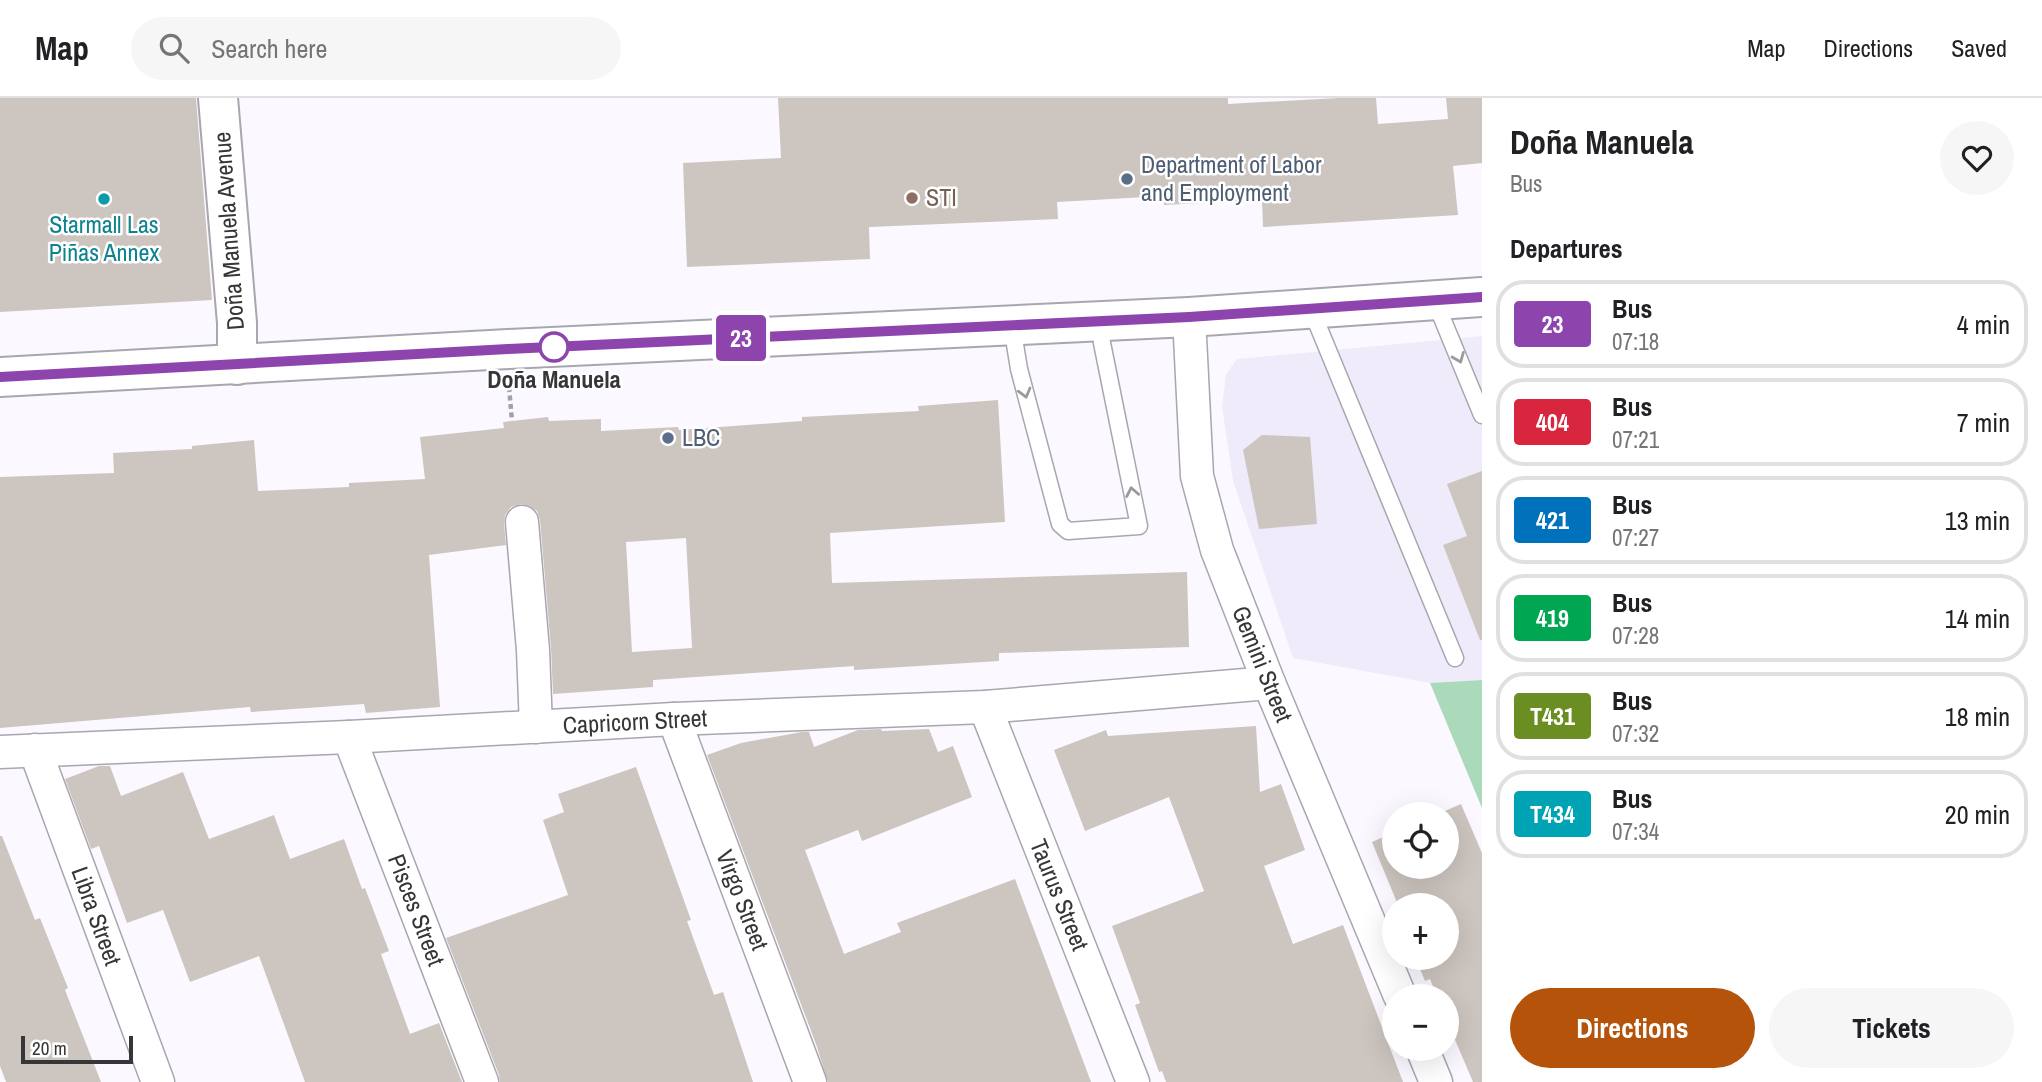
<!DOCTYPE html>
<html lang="en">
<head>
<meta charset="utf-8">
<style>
	:root { --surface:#fff; --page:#f6f6f6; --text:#202124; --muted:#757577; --line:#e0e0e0; --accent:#b45309 }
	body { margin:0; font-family:"Archivo Narrow",sans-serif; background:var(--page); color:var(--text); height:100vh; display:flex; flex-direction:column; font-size:26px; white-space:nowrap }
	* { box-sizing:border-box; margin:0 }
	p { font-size:23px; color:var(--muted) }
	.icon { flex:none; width:38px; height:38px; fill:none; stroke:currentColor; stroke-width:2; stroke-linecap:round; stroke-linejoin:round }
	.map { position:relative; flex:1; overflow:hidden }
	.panel { display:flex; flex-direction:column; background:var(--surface); width:560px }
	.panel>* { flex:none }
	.badge { padding:0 14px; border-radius:5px; font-size:24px; line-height:46px }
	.tools { position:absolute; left:1382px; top:704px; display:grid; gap:14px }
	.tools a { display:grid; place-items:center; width:77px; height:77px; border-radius:50%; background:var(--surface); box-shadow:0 7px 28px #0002; font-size:35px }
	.scale { position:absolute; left:21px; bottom:18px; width:112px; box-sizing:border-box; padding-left:7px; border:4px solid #363639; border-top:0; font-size:19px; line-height:24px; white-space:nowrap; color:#363639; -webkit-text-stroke:5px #fff; paint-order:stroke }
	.map>.badge { position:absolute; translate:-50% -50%; box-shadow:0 0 0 4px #fff }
	h2 { padding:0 28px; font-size:26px; line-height:63px }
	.round { display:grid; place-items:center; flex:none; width:74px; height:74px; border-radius:37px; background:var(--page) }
	.overview { display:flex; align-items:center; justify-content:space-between; height:119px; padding:0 28px }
	h1 { font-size:33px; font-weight:700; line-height:52px }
	.action { display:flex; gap:14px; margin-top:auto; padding:14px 28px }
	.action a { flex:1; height:80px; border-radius:42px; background:var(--accent); color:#fff; font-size:28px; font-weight:700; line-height:80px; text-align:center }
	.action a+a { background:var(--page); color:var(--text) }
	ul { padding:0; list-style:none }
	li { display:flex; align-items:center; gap:21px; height:88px; margin:0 14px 10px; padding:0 14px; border:4px solid var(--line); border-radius:28px }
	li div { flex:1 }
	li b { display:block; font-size:26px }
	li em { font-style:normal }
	li .badge { min-width:77px; font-weight:700; text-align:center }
	header { display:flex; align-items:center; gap:42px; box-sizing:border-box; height:98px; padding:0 35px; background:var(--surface); border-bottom:2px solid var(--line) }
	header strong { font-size:33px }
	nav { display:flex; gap:38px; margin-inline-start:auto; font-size:24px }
	.search { width:490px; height:63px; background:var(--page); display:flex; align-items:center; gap:18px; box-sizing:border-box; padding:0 24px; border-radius:38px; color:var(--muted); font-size:26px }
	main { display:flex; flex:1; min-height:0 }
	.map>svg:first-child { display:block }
	.built { fill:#efebfb }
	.green { fill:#aadaba }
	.building { fill:#cdc5bf; fill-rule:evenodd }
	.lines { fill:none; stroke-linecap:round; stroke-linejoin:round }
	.lane-casing { stroke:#a8a6af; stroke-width:19 }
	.street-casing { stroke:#a8a6af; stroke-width:35 }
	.secondary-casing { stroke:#a8a6af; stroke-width:42 }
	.highway-casing { stroke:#a8a6af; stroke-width:42 }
	.path { stroke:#a2a1a6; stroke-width:4.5; stroke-dasharray:5 3.5; stroke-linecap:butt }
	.lane { stroke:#fff; stroke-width:16 }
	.street { stroke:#fff; stroke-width:32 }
	.secondary { stroke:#fff; stroke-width:38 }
	.highway { stroke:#fff; stroke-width:38 }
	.oneway { stroke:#9a9a9c }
	.line-casing { stroke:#fff; stroke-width:16 }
	.line { stroke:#8e44ad; stroke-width:10 }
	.service-dot { fill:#5c6f8a; stroke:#fff; stroke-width:2.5 }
	.education-dot { fill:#8d6e63; stroke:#fff; stroke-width:2.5 }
	.culture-dot { fill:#0f9aa8; stroke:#fff; stroke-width:2.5 }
	.stop-dot { fill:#fff; stroke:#8e44ad; stroke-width:3.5 }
	.labels { text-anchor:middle; stroke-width:5; stroke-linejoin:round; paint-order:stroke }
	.service-label { font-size:24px; fill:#4e5e75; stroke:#fff; text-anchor:start }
	.education-label { font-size:24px; fill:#785e54; stroke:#fff; text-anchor:start }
	.culture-label { font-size:24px; fill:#0d838f; stroke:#fff }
	.street-label { font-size:24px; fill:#363639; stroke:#fff }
	.stop-label { font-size:24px; font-weight:bold; fill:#363639; stroke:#fff }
</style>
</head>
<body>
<header>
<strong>Map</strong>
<div class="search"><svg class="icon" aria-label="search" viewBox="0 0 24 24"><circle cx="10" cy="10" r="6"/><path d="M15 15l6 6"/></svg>Search here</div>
<nav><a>Map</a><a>Directions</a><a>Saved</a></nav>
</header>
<main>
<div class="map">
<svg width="1482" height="984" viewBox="0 0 1482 984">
	<rect width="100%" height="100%" fill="#fbf9ff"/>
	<polygon class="built" points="1482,238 1482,582 1430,585 1293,560 1233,383 1222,309 1226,276 1237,261"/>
	<polygon class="green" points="1482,582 1482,710 1430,585"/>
	<g class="building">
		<polygon points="0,0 196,0 212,202 0,214"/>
		<polygon points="778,0 1228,0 1228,6 1339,0 1376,0 1378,26 1448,21 1446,0 1482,0 1482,65 1453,68 1458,117 1263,129 1262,102 1164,107 1164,98 1057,104 1058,121 869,129 870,161 687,169 683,65 781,60"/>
		<path d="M998,302L1005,424L830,435L832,485L1187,474L1189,549L999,555V563L854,572V568L653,582V589L553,596L551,550L540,422L537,413L530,408L521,406L511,409L505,417L504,426L506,447L429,457L440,609L366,615L364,606L251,614L250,609L0,630V379L114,375L113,355L192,351V348L254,342L258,393L349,389V385L425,381L420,339L504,330L503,324L548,319L549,323L601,321V333L678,329L679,332L802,323V319L919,313L918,308ZM686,440L692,550L632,554L626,444Z"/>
		<polygon points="1262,337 1310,339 1317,426 1259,431 1243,352"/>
		<polygon points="1482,373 1482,542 1480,542 1443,447 1467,438 1447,386"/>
		<polygon points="1256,628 1260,694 1281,686 1305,752 1264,768 1293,846 1343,827 1403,984 1166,984 1162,973 1159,974 1135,907 1140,905 1112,828 1204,793 1169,699 1085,733 1054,652 1106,632 1108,638"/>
		<polygon points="881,631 882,633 929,631 938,654 953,648 972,699 862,743 858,732 805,752 844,856 901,834 897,825 1015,781 1091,984 828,984 816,946 707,657 741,645 802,634 809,634 814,649 858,632"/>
		<polygon points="99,668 110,668 121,698 183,674 209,741 274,717 290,761 344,741 362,791 365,790 389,853 381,856 410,936 439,925 462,984 305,984 259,858 190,884 163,812 127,825 99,748 91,751 65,681"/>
		<polygon points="636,669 691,822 687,823 714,897 723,894 753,984 500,984 499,977 446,840 568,797 543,722 564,714 558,696"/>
		<polygon points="1461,706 1482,755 1482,984 1473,984 1447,923 1447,898 1437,898 1430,881 1425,883 1415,859 1447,859 1447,807 1398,807 1372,744 1395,734 1395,768 1447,768 1447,716 1438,716"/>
		<polygon points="0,738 2,738 35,822 40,820 68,890 65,892 101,984 6,984 0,968"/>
	</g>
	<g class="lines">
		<defs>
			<g id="lane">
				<polyline points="1435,203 1482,317"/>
				<polyline points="1311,211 1455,560"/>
				<polyline points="1012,228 1019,271 1060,426 1068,433 1139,428 1102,245 1100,223"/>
			</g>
			<g id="street">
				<polyline points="1189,219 1197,378 1217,452 1269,585 1400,898"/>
				<polyline points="522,424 533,552 536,629"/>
				<polyline points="985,609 1133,984"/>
				<polyline points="674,621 810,984"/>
				<polyline points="349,639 482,984"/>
				<polyline points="35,652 158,984"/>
				<polyline points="0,654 349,639 674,621 985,609 1269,585"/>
				<polyline points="1422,950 1436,984"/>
			</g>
			<polyline id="secondary" points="218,0 237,225 237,267"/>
			<polyline id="highway" points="0,279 508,251 1189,219 1482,199"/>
		</defs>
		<use href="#lane" class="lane-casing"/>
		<use href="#street" class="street-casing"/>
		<use href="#secondary" class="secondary-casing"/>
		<use href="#highway" class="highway-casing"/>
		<polyline class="path" points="509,289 512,323"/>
		<use href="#lane" class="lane"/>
		<use href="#street" class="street"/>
		<use href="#secondary" class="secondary"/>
		<use href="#highway" class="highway"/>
	</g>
	<defs><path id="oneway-chevron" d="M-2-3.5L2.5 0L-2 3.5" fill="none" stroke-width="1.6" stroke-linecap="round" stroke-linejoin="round" transform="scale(1.75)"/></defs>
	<g class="oneway">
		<use href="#oneway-chevron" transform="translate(1459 260) rotate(68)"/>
		<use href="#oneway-chevron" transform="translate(1025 295) rotate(75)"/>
		<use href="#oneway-chevron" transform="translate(1132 394) rotate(-101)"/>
	</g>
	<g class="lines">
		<defs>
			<polyline id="line" points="0,279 508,251 1189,219 1482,199"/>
		</defs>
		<use href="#line" class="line-casing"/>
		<use href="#line" class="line"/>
	</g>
	<g class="service-dot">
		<circle cx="1127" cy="81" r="7"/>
		<circle cx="668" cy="340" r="7"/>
	</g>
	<circle class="education-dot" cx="912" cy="100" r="7"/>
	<circle class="culture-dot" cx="104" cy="101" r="7"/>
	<circle class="stop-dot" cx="554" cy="249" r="14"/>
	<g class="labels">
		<g class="service-label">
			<text x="1141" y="75">Department of Labor<tspan x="1141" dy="28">and Employment</tspan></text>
			<text x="682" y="348">LBC</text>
		</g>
		<g class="education-label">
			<text x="926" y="108">STI</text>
		</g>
		<g class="culture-label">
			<text x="104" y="135">Starmall Las<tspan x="104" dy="28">Piñas Annex</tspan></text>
		</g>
		<g class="street-label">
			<text transform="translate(229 133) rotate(-94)" y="8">Doña Manuela Avenue</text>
			<text transform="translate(1262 566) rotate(68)" y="8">Gemini Street</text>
			<text transform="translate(635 624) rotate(-3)" y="8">Capricorn Street</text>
			<text transform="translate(1059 797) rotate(68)" y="8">Taurus Street</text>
			<text transform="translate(742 802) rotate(69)" y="8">Virgo Street</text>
			<text transform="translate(416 812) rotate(69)" y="8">Pisces Street</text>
			<text transform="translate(96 818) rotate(70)" y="8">Libra Street</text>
		</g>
		<g class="stop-label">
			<text x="554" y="290">Doña Manuela</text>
		</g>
	</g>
</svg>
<div class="tools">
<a><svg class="icon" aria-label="locate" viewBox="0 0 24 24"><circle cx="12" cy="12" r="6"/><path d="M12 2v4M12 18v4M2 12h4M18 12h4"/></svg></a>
<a>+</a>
<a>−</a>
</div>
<div class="scale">20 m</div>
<b class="badge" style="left:741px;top:240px;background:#8e44ad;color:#fff">23</b>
</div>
<section class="panel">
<div class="overview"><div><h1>Doña Manuela</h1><p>Bus</p></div><a class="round"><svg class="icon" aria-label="heart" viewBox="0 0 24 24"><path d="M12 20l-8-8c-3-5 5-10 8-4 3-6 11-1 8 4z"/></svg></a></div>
<h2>Departures</h2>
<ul>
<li><span class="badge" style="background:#8e44ad;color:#fff">23</span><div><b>Bus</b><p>07:18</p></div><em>4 min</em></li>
<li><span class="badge" style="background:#d7263d;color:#fff">404</span><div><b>Bus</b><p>07:21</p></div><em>7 min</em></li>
<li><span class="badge" style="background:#0072bc;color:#fff">421</span><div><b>Bus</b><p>07:27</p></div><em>13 min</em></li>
<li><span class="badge" style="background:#00a651;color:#fff">419</span><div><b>Bus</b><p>07:28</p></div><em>14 min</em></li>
<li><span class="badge" style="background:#6b8e23;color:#fff">T431</span><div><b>Bus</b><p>07:32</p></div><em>18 min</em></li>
<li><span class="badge" style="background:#00a3b4;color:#fff">T434</span><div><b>Bus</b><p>07:34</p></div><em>20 min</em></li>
</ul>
<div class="action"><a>Directions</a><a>Tickets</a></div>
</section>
</main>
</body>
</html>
